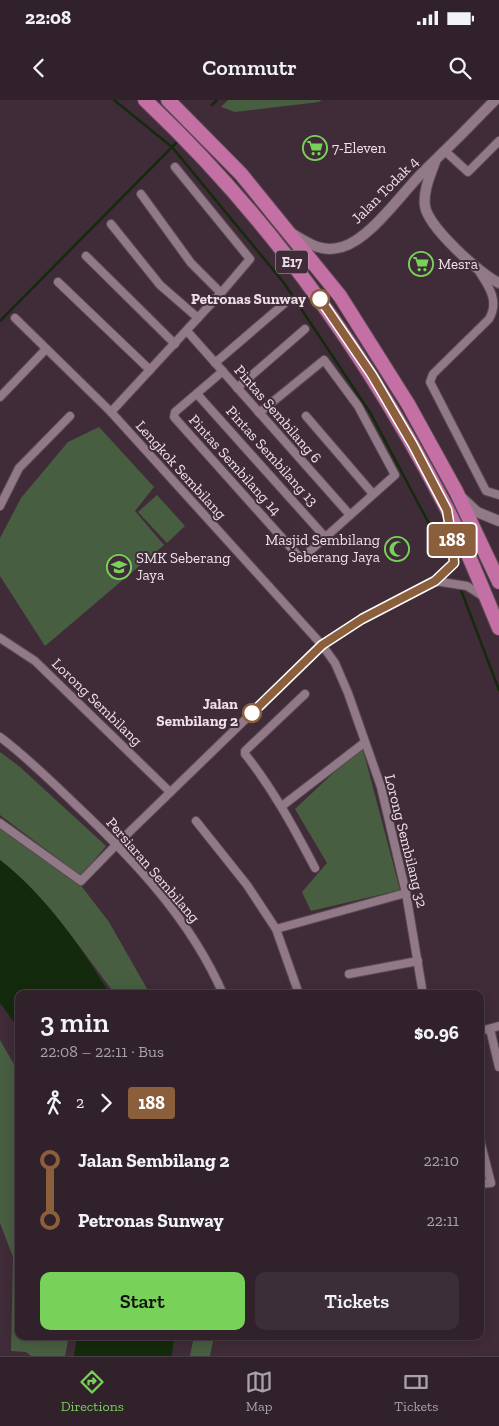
<!DOCTYPE html>
<html lang="en">
<head>
<meta charset="utf-8">
<style>
	:root { --surface:#30212a; --page:#3c2e36; --text:#f1f3f6; --muted:#a8a3a8; --line:#4b3e47; --accent:#78d259 }
	body { margin:0; font-family:"Zilla Slab",serif; background:var(--page); color:var(--text); height:100vh; display:flex; flex-direction:column; font-size:19px; white-space:nowrap }
	* { box-sizing:border-box; margin:0 }
	p { font-size:16px; color:var(--muted) }
	.icon { flex:none; width:28px; height:28px; fill:none; stroke:currentColor; stroke-width:2; stroke-linecap:round; stroke-linejoin:round }
	.map { position:relative; flex:1; overflow:hidden }
	.details { position:absolute; left:15px; top:890px; width:469px; height:350px; display:flex; flex-direction:column; background:var(--surface); border-radius:10px; box-shadow:0 2px 12px #0003,0 0 0 1px var(--line) }
	.details>* { flex:none }
	.badge { padding:0 10px; border-radius:4px; font-size:18px; line-height:32px }
	.map>.badge { position:absolute; translate:-50% -50%; box-shadow:0 0 0 2px #fff }
	.legs { display:flex; align-items:center; gap:8px; height:55px; padding:0 25px; font-size:16px }
	.legs p { margin-inline-start:auto }
	.overview { display:flex; align-items:center; justify-content:space-between; height:85px; padding:0 25px }
	h1 { font-size:28px; font-weight:600; line-height:38px }
	.cta { display:flex; gap:10px; margin-top:auto; padding:10px 25px }
	.cta a { flex:1; height:58px; border-radius:10px; background:var(--accent); color:#111; font-size:20px; font-weight:600; line-height:58px; text-align:center }
	.cta a+a { background:var(--page); color:var(--text) }
	ul { padding:0 25px; list-style:none }
	li { display:flex; align-items:center; gap:18px; height:60px; font-size:19px }
	li i { display:grid; place-items:center; width:8px; height:100%; margin:0 6px; background:currentColor }
	li i::after { content:''; width:12px; height:12px; margin:-6px; border:4px solid; border-radius:50%; background:var(--surface) }
	li p { margin-inline-start:auto }
	li:first-child i { background:linear-gradient(#0000 50%,currentColor 0) }
	li:last-child i { background:linear-gradient(currentColor 50%,#0000 0) }
	.status { display:flex; justify-content:space-between; align-items:center; height:35px; padding:0 25px; background:var(--surface); direction:ltr }
	.status svg { height:14px; fill:currentColor }
	header { display:flex; justify-content:space-between; align-items:center; height:65px; padding:0 25px; background:var(--surface); font-size:22px; font-weight:600 }
	.tabs { display:flex; justify-content:space-around; align-items:center; height:70px; border-top:1px solid var(--line); background:var(--surface); font-size:14px; color:var(--muted) }
	.tabs a { display:grid; justify-items:center; gap:2px }
	.tabs .selected { color:var(--accent) }
	.map>svg:first-child { display:block }
	.green { fill:#485e41 }
	.water { fill:#142a0c }
	.lines { fill:none; stroke-linecap:round; stroke-linejoin:round }
	.stream { stroke:#142a0c; stroke-width:2.5 }
	.street-casing { stroke:#5a4953; stroke-width:10 }
	.secondary-casing { stroke:#5a4953; stroke-width:12 }
	.highway-casing { stroke:#5a4953; stroke-width:16 }
	.street { stroke:#917987; stroke-width:8 }
	.secondary { stroke:#917987; stroke-width:10 }
	.highway { stroke:#c570a5; stroke-width:14 }
	.line-1-casing { stroke:#fff; stroke-width:11 }
	.line-1 { stroke:#8b5e3c; stroke-width:8 }
	.stop-1-dot { fill:#fff; stroke:#8b5e3c; stroke-width:2.5 }
	.labels { text-anchor:middle; stroke-width:4; stroke-linejoin:round; paint-order:stroke }
	.shield { fill:#402c38; stroke:#baaab3; stroke-width:1 }
	.shield-label { font-size:14px; font-weight:bold; fill:#eee0e8 }
	.poi-label { font-size:15px; fill:#eee0e8; stroke:#402c38; text-anchor:start }
	.street-label { font-size:15px; fill:#eee0e8; stroke:#402c38 }
	.stop-label { font-size:15px; font-weight:bold; fill:#eee0e8; stroke:#402c38; text-anchor:end }
</style>
</head>
<body>
<div class="status"><b>22:08</b><svg viewBox="0 0 49 12"><path d="M0 12V9h3v3zM5 12V6h3v6zM10 12V3h3v9zM15 12V0h3v12zM26 1h20v11H26zM47 4h2v5h-2z"/></svg></div>
<header><svg class="icon" aria-label="back" viewBox="0 0 24 24"><path d="M15 5l-7 7 7 7"/></svg>Commutr<svg class="icon" aria-label="search" viewBox="0 0 24 24"><circle cx="10" cy="10" r="6"/><path d="M15 15l6 6"/></svg></header>
<div class="map">
<svg width="499" height="1256" viewBox="0 0 499 1256">
	<rect width="100%" height="100%" fill="#402c38"/>
	<g class="green">
		<polygon points="228,0 322,0 319,2 235,12 221,7"/>
		<polygon points="99,327 154,387 135,411 164,445 45,546 0,476 0,438 21,398 68,342"/>
		<polygon points="157,395 185,426 167,443 138,412"/>
		<polygon points="362,646 400,790 311,811 302,792 327,763 295,709"/>
		<polygon points="0,652 20,667 106,746 81,776 0,715"/>
		<path d="M0,728L79,783L109,822L150,894H115C79,847 47,797 0,760Z"/>
		<polygon points="0,940 19,973 19,1236 69,1236 65,1256 31,1256 26,1252 11,1251 13,1157 0,1123"/>
		<polygon points="194,1236 214,1236 210,1256 190,1256"/>
	</g>
	<g class="water">
		<path d="M0,760C47,797 79,844 110,894H19V929L0,903Z"/>
		<polygon points="77,1236 174,1236 172,1256 74,1256"/>
	</g>
	<g class="lines">
		<g class="stream">
			<polyline points="114,0 172,47 284,183 371,314 445,454"/>
			<polyline points="212,5 217,0"/>
			<polyline points="0,221 176,43"/>
			<polyline points="461,490 499,590"/>
		</g>
		<defs>
			<g id="street">
				<polyline points="445,51 468,72 499,41"/>
				<polyline points="141,94 191,163 221,193"/>
				<polyline points="111,124 160,185 198,218"/>
				<polyline points="86,156 175,244"/>
				<path d="M480,173C490,188 499,202 489,219L433,274L430,282L486,391L499,395"/>
				<polyline points="58,182 150,270"/>
				<polyline points="15,218 111,312 322,545 335,563 348,593 381,687 406,793 423,894"/>
				<polyline points="187,231 350,415"/>
				<polyline points="215,263 285,203"/>
				<polyline points="223,271 175,312 174,317 301,459 395,375 358,306 324,260 259,313"/>
				<polyline points="237,288 305,229"/>
				<polyline points="197,294 325,437"/>
				<polyline points="0,297 46,249"/>
				<polyline points="111,312 221,193 250,159 175,67"/>
				<polyline points="306,316 373,394"/>
				<polyline points="0,406 19,368 70,316"/>
				<polyline points="435,481 467,486 484,497"/>
				<polyline points="0,538 35,561 170,692"/>
				<path d="M305,594L245,651V654C273,689 294,728 315,768"/>
				<path d="M0,637C28,658 52,682 77,706C134,760 191,820 223,894"/>
				<polyline points="282,706 364,643"/>
				<polyline points="196,721 247,785 276,829 299,894"/>
				<polyline points="0,723 81,781 117,744 322,545 362,519 435,481 454,463 450,424"/>
				<polyline points="276,829 406,793"/>
				<polyline points="349,874 418,861"/>
				<polyline points="490,929 499,967"/>
				<polyline points="480,931 499,926"/>
				<polyline points="480,1040 491,1083 480,1084"/>
			</g>
			<g id="secondary">
				<path d="M435,62C430,76 423,91 425,106C428,127 480,174 499,183"/>
				<path d="M293,134C309,144 322,153 342,147C371,139 403,91 425,70C449,47 472,24 495,0"/>
				<polyline points="462,398 477,412 499,421"/>
			</g>
			<g id="highway">
				<path d="M145,0C269,117 368,256 446,407C466,446 482,488 499,528"/>
				<polyline points="168,0 241,74 340,196 408,304 456,391 499,482"/>
			</g>
		</defs>
		<use href="#street" class="street-casing"/>
		<use href="#secondary" class="secondary-casing"/>
		<use href="#highway" class="highway-casing"/>
		<use href="#street" class="street"/>
		<use href="#secondary" class="secondary"/>
		<use href="#highway" class="highway"/>
	</g>
	<g class="lines">
		<defs>
			<polyline id="line-1" points="252,613 322,545 362,519 435,481 454,463 453,447 447,410 413,345 372,275 320,199"/>
		</defs>
		<use href="#line-1" class="line-1-casing"/>
		<use href="#line-1" class="line-1"/>
	</g>
	<defs>
		<symbol id="supermarket-ring" viewBox="-11 -11 22 22"><circle r="9.5" fill="#402c38" stroke="#78d259" stroke-width="1.5"/><path d="M-6-5.5h2.5l.6 2H6L4.5 2H-2.5L-4.4-4H-6ZM-1.5 3.2a1.3 1.3 0 1 0 .1 0ZM3 3.2a1.3 1.3 0 1 0 .1 0Z" fill="#78d259"/></symbol>
		<symbol id="mosque-ring" viewBox="-11 -11 22 22"><circle r="9.5" fill="#402c38" stroke="#78d259" stroke-width="1.5"/><path d="M3.5-4.9A6 6 0 1 0 3.5 4.9A5 5 0 1 1 3.5-4.9Z" fill="#78d259"/></symbol>
		<symbol id="school-ring" viewBox="-11 -11 22 22"><circle r="9.5" fill="#402c38" stroke="#78d259" stroke-width="1.5"/><path d="M0-5L7-2L0 1L-7-2ZM-4 1L0 2.5L4 1V4Q0 6-4 4Z" fill="#78d259"/></symbol>
	</defs>
	<g fill-rule="evenodd">
		<use href="#supermarket-ring" x="301" y="34" width="28" height="28"/>
		<use href="#supermarket-ring" x="407" y="150" width="28" height="28"/>
		<use href="#mosque-ring" x="383" y="435" width="28" height="28"/>
		<use href="#school-ring" x="105" y="453" width="28" height="28"/>
	</g>
	<g class="stop-1-dot">
		<circle cx="320" cy="199" r="9"/>
		<circle cx="252" cy="613" r="9"/>
	</g>
	<g class="labels">
		<rect class="shield" x="276" y="150.5" width="32" height="23" rx="4"/>
		<g class="shield-label">
			<text x="292" y="167">E17</text>
		</g>
		<g class="poi-label">
			<text x="332" y="53">7-Eleven</text>
			<text x="438" y="169">Mesra</text>
			<text x="380" y="445" text-anchor="end">Masjid Sembilang<tspan x="380" dy="17">Seberang Jaya</tspan></text>
			<text x="136" y="463">SMK Seberang<tspan x="136" dy="17">Jaya</tspan></text>
		</g>
		<g class="street-label">
			<text transform="translate(385 90) rotate(-45)" y="5">Jalan Todak 4</text>
			<text transform="translate(278 314) rotate(49)" y="5">Pintas Sembilang 6</text>
			<text transform="translate(272 356) rotate(48)" y="5">Pintas Sembilang 13</text>
			<text transform="translate(235 365) rotate(48)" y="5">Pintas Sembilang 14</text>
			<text transform="translate(181 370) rotate(48)" y="5">Lengkok Sembilang</text>
			<text transform="translate(97 602) rotate(44)" y="5">Lorong Sembilang</text>
			<text transform="translate(406 741) rotate(76)" y="5">Lorong Sembilang 32</text>
			<text transform="translate(153 770) rotate(49)" y="5">Persiaran Sembilang</text>
		</g>
		<g class="stop-label">
			<text x="306" y="204">Petronas Sunway</text>
			<text x="238" y="609">Jalan<tspan x="238" dy="17">Sembilang 2</tspan></text>
		</g>
	</g>
</svg>
<b class="badge" style="left:452px;top:440px;background:#8b5e3c;color:#fff">188</b>
<section class="details">
<div class="overview"><div><h1>3 min</h1><p>22:08 – 22:11 · Bus</p></div><b>$0.96</b></div>
<div class="legs"><svg class="icon" aria-label="walk" viewBox="0 0 24 24"><circle cx="13" cy="4" r="2"/><path d="M13 8l-2 6 4 7M11 14l-3 7M7 12l3-4h3l4 4"/></svg>2<svg class="icon" aria-label="forward" viewBox="0 0 24 24"><path d="M9 5l7 7-7 7"/></svg><b class="badge" style="background:#8b5e3c;color:#fff">188</b></div>
<ul>
<li><i style="color:#8b5e3c"></i><b>Jalan Sembilang 2</b><p>22:10</p></li>
<li><i style="color:#8b5e3c"></i><b>Petronas Sunway</b><p>22:11</p></li>
</ul>
<div class="cta"><a>Start</a><a>Tickets</a></div>
</section>
</div>
<nav class="tabs">
<a class="selected"><svg class="icon" aria-label="directions" viewBox="0 0 24 24"><path d="M12 3l9 9-9 9-9-9zM9 14v-3h6M13 9l2 2-2 2"/></svg>Directions</a>
<a><svg class="icon" aria-label="map" viewBox="0 0 24 24"><path d="M3 6l6-2 6 2 6-2v14l-6 2-6-2-6 2zM9 4v14M15 6v14"/></svg>Map</a>
<a><svg class="icon" aria-label="tickets" viewBox="0 0 24 24"><path d="M3 7h18v10H3zM15 7v10"/></svg>Tickets</a>
</nav>
</body>
</html>
